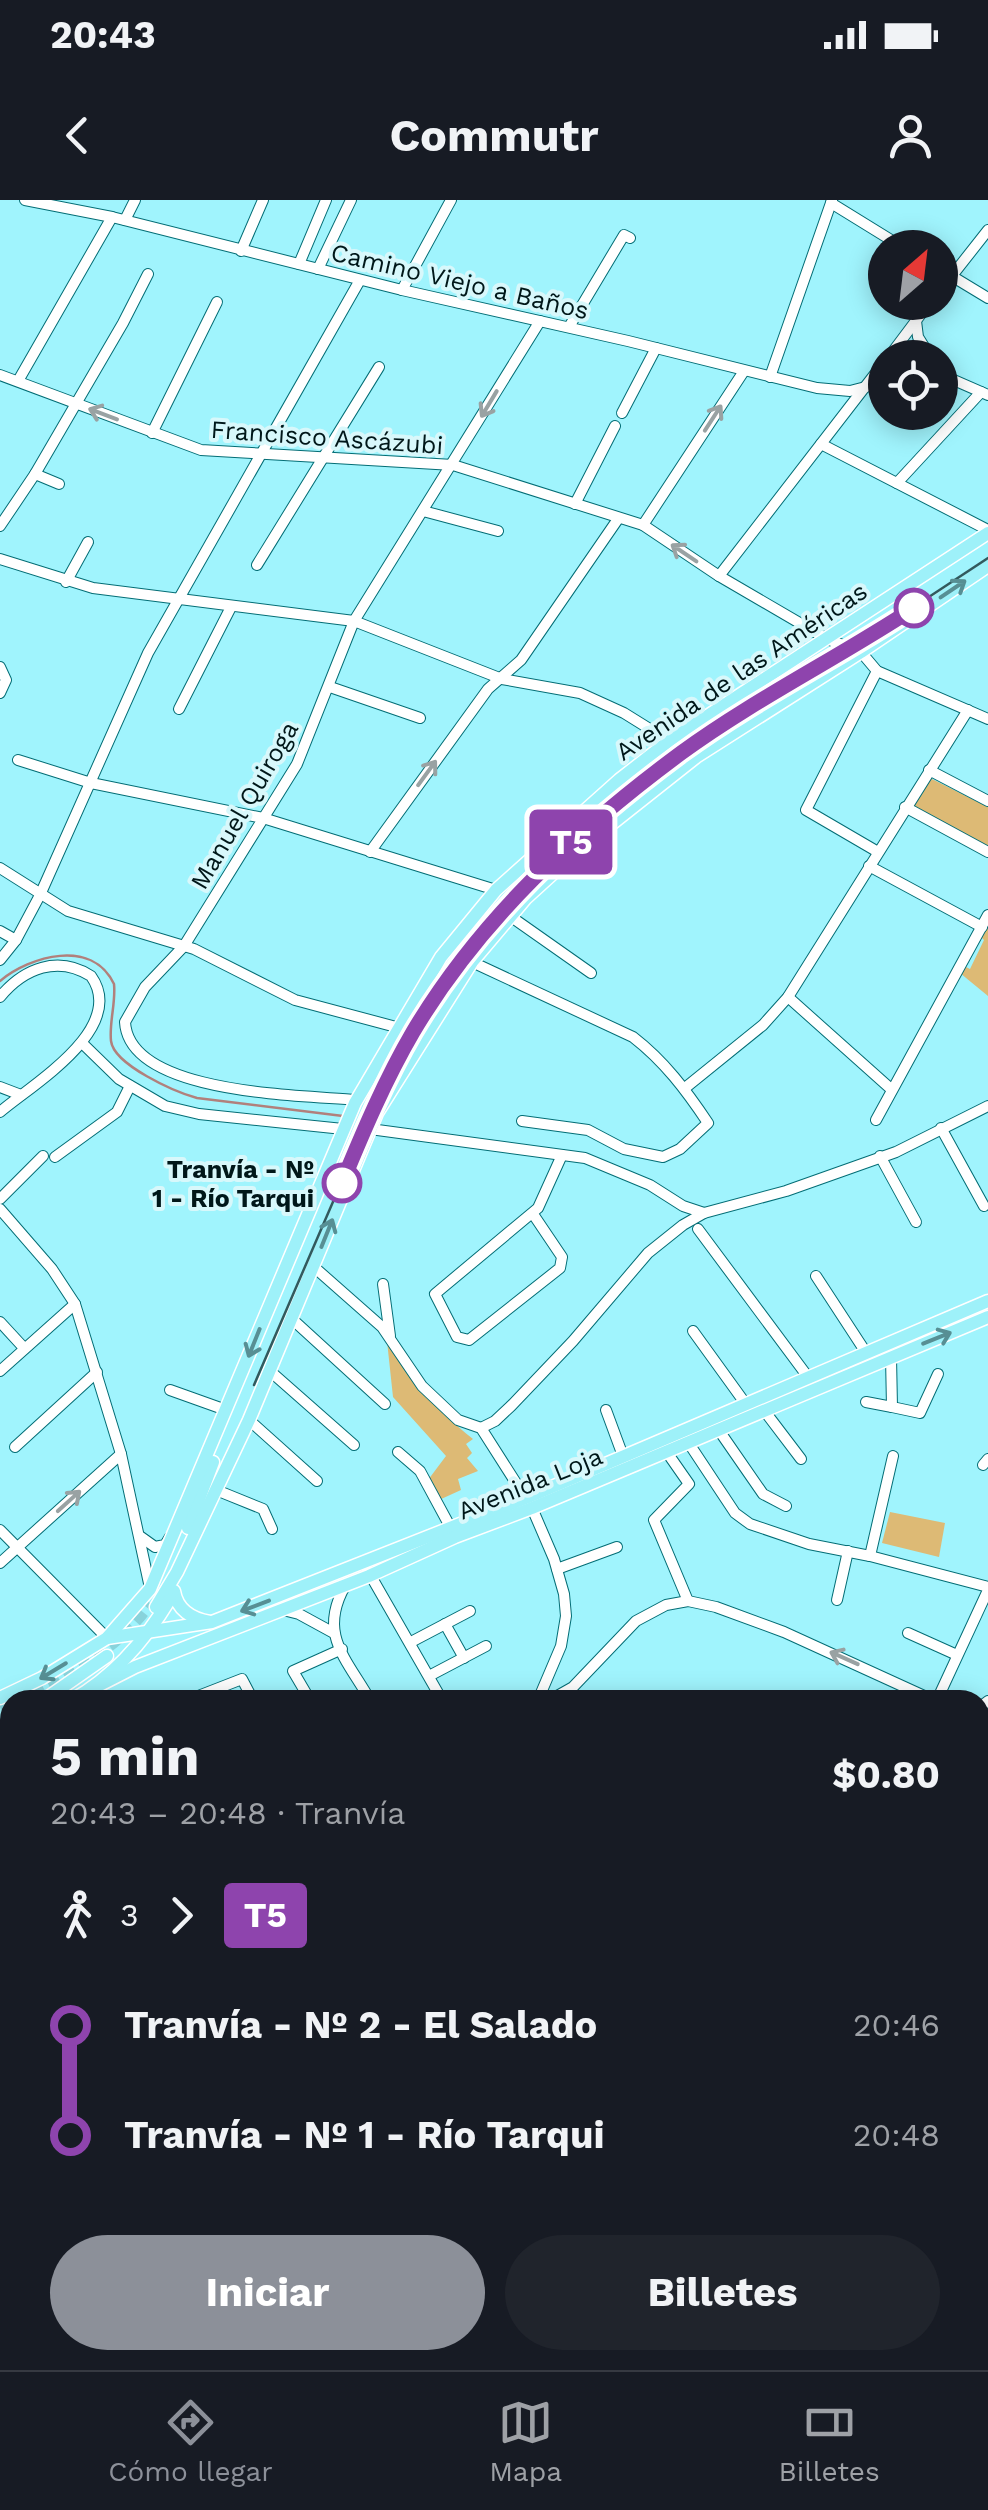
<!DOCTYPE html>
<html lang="es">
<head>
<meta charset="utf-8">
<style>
	:root { --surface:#171b24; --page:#20242c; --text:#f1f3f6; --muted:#9ea1a6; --line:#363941; --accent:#8c9099 }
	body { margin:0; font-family:"Work Sans",sans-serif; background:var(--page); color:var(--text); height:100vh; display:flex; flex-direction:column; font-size:38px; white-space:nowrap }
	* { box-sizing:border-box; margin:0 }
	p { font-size:32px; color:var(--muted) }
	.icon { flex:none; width:55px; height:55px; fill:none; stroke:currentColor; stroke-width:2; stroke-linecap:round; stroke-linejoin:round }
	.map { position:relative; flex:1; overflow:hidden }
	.panel { position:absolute; left:0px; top:1490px; width:990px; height:680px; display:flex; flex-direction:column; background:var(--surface); border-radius:30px 30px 0 0; box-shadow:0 5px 25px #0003 }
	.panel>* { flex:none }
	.badge { padding:0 20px; border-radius:8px; font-size:35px; line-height:65px }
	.needle { width:65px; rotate:28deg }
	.tools { position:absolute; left:868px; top:30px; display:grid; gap:20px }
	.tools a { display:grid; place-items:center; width:90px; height:90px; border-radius:50%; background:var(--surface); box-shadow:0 5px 25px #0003; font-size:50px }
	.map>.badge { position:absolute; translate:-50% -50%; box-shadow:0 0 0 5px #fff }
	.legs { display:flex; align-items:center; gap:15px; height:110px; padding:0 50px; font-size:32px }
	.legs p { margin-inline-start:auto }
	.head { display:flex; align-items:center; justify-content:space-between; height:170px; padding:0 50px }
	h1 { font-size:55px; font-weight:700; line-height:75px }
	.button { display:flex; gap:20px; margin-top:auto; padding:20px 50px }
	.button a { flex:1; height:115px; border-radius:60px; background:var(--accent); color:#fff; font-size:40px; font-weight:700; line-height:115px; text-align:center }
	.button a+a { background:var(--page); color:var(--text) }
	ul { padding:0 50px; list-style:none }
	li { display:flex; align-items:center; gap:35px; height:110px; font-size:38px }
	li i { display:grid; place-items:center; width:15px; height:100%; margin:0 12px; background:currentColor }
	li i::after { content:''; width:25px; height:25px; margin:-12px; border:8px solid; border-radius:50%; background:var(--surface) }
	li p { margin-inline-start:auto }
	li:first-child i { background:linear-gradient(#0000 50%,currentColor 0) }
	li:last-child i { background:linear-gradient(currentColor 50%,#0000 0) }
	.status { display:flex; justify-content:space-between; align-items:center; height:70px; padding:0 50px; background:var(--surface); direction:ltr }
	.status svg { height:28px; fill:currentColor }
	header { display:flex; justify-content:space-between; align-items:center; height:130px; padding:0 50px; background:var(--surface); font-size:45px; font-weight:700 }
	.menu { display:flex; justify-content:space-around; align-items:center; height:140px; border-top:2px solid var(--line); background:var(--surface); font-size:28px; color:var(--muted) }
	.menu a { display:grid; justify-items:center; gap:5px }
	.menu .selected { color:var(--accent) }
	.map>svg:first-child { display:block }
	.green { fill:#ddba75 }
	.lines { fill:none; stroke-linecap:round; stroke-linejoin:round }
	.stream { stroke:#b1807c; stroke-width:2.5 }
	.river { stroke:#fdada7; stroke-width:18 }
	.major-tunnel { stroke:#88d3db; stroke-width:12; stroke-dasharray:12 6; stroke-linecap:butt }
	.minor-casing { stroke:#036d75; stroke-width:12 }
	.major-casing { stroke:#fff; stroke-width:15 }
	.highway-casing { stroke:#fff; stroke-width:18 }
	.minor { stroke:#fff; stroke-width:10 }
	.major { stroke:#9ef1f9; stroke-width:12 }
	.highway { stroke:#5ee8f5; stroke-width:15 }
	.tram { stroke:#315a5e; stroke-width:2.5 }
	.oneway { stroke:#99a2a3 }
	.oneway2 { stroke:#578f94 }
	.line-1-casing { stroke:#fff; stroke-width:22 }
	.line-1 { stroke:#8e44ad; stroke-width:15 }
	.stop-1-dot { fill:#fff; stroke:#8e44ad; stroke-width:5 }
	.labels { text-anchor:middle; stroke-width:8; stroke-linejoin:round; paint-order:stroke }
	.street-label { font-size:25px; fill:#001719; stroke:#d8f8fb }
	.stop-label { font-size:25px; font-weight:bold; fill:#001719; stroke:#d8f8fb; text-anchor:end }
</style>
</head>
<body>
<div class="status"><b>20:43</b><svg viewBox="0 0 49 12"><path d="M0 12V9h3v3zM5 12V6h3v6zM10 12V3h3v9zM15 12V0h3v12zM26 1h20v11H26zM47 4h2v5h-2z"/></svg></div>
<header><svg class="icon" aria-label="back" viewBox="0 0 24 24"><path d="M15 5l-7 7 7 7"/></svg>Commutr<svg class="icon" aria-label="person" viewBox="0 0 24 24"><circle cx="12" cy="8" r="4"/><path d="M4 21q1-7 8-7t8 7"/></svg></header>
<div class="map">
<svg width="988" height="2170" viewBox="0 0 988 2170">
	<rect width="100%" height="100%" fill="#a0f4fd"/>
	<g class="green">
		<polygon points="930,578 988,607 988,648 910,607"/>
		<polygon points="988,719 988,796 960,773 964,766 970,769 984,740 980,736"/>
		<path d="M387,1141C412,1183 434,1208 473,1239L466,1244L472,1253L467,1258L478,1271L458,1279L461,1290L439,1300L428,1280L446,1256L393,1197Z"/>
		<polygon points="890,1312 945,1323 939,1357 882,1343"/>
	</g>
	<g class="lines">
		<path class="stream" d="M0,781C30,756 92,738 114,784C116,803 109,822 111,841C114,865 175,892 197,898L343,916"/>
		<g class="river">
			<polyline points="980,1820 988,1829"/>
			<polyline points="0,1941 10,1938"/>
		</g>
		<g class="major-tunnel">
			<path d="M16,1500C65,1478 119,1448 150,1403"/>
			<polyline points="0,1507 10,1503"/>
		</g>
		<defs>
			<g id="minor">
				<polyline points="25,0 112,17 402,90 628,141 817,188 850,191 885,182"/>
				<polyline points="831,3 904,48"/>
				<polyline points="125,20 135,0"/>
				<polyline points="241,51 263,0"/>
				<polyline points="299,64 326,0"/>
				<polyline points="318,69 351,0"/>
				<polyline points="940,69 988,98"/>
				<polyline points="402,90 451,0"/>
				<polyline points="940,91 988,30"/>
				<polyline points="916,121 918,137 931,158"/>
				<polyline points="569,127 624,35 630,38"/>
				<polyline points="888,158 930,102"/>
				<polyline points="940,174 988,195"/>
				<polyline points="0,175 201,250 453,265 643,325 719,376 827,439 861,452 877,471 988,519"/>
				<polyline points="770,177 832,0"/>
				<polyline points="18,181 112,17"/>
				<polyline points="622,213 656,148"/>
				<polyline points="152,233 217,102"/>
				<polyline points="821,244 988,330"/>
				<polyline points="35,274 59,284"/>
				<polyline points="897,283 981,192"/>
				<polyline points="575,304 615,226"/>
				<polyline points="423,311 498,331"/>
				<polyline points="643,325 744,171"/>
				<polyline points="0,326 35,274 123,123 148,74"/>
				<polyline points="0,359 93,388 354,421 502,479 580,493 624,513 669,541"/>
				<polyline points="257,365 379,167"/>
				<polyline points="719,376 885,161"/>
				<polyline points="66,382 88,342"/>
				<polyline points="0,467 6,480 0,493"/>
				<polyline points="877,471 806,610 878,652"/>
				<polyline points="330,487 420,518"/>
				<polyline points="179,509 231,407"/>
				<polyline points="18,560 91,583 263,618 496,690"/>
				<polyline points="929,570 988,601"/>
				<polyline points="905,607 988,652"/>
				<polyline points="370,652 488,489 521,460 618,319"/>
				<polyline points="869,666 982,727"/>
				<polyline points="0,668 68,711 194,749 295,800 426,835"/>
				<polyline points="510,716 591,773"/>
				<polyline points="0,731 16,740"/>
				<polyline points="0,760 16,740 40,695 148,453 360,80"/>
				<path d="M472,762L633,837C664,861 686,890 708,923L680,949L663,957L624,949L588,930L522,921"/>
				<path d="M0,797C24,768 58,755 91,776C128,828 33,884 0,912"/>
				<polyline points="788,797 891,889"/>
				<polyline points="82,843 119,879 165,906 199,914 343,929"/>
				<polyline points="0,887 21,895"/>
				<polyline points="685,888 763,825 788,797 968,510"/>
				<path d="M356,900C303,895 129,895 125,822L145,787L184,746L297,564L354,421L540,121"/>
				<polyline points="876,920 988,715"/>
				<polyline points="941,928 984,1006"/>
				<polyline points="370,929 585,958 650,985 683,1006 704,1013"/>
				<polyline points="880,956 916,1022"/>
				<polyline points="55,957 117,912 130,886"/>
				<polyline points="0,999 43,956"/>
				<polyline points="0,1009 52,1069 75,1104 121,1254 150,1388"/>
				<polyline points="533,1014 562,1057 560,1068 469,1140 457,1137 435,1094 538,1008 562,955"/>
				<polyline points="698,1029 808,1177"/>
				<polyline points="314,1067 382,1127 422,1186 458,1220 481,1228 532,1308 554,1359 564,1394 566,1416 561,1446 538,1500"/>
				<polyline points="816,1076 865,1151"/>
				<polyline points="383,1084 390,1136"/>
				<polyline points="292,1119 385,1204"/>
				<polyline points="0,1122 24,1148"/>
				<polyline points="693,1131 745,1203"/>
				<polyline points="891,1157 892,1207 920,1213 938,1174"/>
				<polyline points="0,1171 75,1104"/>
				<polyline points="270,1171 354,1245"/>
				<polyline points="170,1190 226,1210"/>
				<polyline points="866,1202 892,1207"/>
				<polyline points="763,1209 801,1259"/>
				<polyline points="606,1210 623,1256"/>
				<polyline points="249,1220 317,1281"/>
				<polyline points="481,1228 495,1221 511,1206 573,1141 648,1053 683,1025 704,1013 786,991 896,952 988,906"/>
				<polyline points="718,1229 763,1294 786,1306"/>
				<polyline points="688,1242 735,1313 750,1324 809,1344 870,1356 988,1387"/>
				<polyline points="15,1247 97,1172"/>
				<polyline points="666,1251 689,1284 654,1320 688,1401"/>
				<polyline points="398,1252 420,1271 453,1332"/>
				<polyline points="983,1265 988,1259"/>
				<polyline points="221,1292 263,1309 272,1329"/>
				<polyline points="0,1330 107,1438"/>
				<polyline points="141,1337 155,1347 165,1345 170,1337"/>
				<polyline points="870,1356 893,1256"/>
				<polyline points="0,1363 121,1254"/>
				<polyline points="364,1364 442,1500"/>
				<polyline points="557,1369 617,1347"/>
				<path d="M345,1386C318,1434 346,1458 370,1500"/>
				<polyline points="837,1400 848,1351"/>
				<polyline points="283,1410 299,1414 332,1432"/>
				<polyline points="445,1424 464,1458"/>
				<polyline points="908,1433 957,1455"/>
				<polyline points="411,1442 470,1411"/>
				<polyline points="429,1476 486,1446"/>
				<polyline points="188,1500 242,1479 253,1500"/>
				<polyline points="310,1500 293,1471 342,1449"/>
				<polyline points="550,1500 573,1487 636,1421 666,1405 688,1401 716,1407 784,1432 933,1500"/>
				<polyline points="937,1500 988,1390"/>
				<polyline points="980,1507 988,1501"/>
				<polyline points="980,1530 988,1538"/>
				<polyline points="3,1639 10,1651"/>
				<polyline points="980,1836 988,1843"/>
				<polyline points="0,1862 10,1856"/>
				<polyline points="0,1883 10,1877"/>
				<polyline points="0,2025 10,2041"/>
				<polyline points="11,2160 17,2170"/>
				<polyline points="53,2160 130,2167 147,2160"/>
				<polyline points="229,2160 233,2170"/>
				<polyline points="710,2160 711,2170"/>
				<polyline points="408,2170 415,2160"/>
			</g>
			<g id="major">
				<polyline points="188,1328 213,1262"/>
				<path d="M174,1391C177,1410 192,1419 210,1422"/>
				<polyline points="156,1407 177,1372 249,1220 377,913 472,762 526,698 581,648 696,557 861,452 988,366"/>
				<polyline points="107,1438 212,1422 526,1298 988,1101"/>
				<polyline points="88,1491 135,1467 369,1376 455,1337 532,1308 988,1117"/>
				<polyline points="0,1498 42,1478 107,1438 150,1389 355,903 441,757 496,690 619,580 669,541 988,333"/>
				<polyline points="44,1500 107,1456"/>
				<path d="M72,1500C113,1477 146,1439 170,1399"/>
				<polyline points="0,1532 10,1528"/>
			</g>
			<g id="highway">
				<polyline points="0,1761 10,1764"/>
				<polyline points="0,1780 10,1782"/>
				<polyline points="980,2030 988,2034"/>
				<polyline points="980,2054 988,2058"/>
			</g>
		</defs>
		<use href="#minor" class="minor-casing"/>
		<use href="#major" class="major-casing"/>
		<use href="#highway" class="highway-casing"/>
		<use href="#minor" class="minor"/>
		<use href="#major" class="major"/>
		<use href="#highway" class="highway"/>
		<polyline class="tram" points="254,1185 373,909 413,832 455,770 515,695 582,632 682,553 850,449 988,358"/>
	</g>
	<defs><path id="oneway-shaft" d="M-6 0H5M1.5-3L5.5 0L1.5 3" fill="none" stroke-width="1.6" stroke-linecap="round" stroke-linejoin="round" transform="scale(2.5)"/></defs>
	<g class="oneway">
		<use href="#oneway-shaft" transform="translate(489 204) rotate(121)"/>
		<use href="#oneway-shaft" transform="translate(103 214) rotate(-159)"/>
		<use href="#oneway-shaft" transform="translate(713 218) rotate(-57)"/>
		<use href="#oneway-shaft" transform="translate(684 353) rotate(-146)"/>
		<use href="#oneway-shaft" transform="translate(427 573) rotate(-54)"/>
		<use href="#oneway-shaft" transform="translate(69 1301) rotate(-42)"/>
		<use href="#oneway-shaft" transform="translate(844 1458) rotate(-156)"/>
	</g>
	<g class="oneway2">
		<use href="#oneway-shaft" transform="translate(953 389) rotate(-34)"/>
		<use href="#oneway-shaft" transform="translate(327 1033) rotate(-68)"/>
		<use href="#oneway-shaft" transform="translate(937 1138) rotate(-22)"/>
		<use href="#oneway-shaft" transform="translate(254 1143) rotate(112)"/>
		<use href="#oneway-shaft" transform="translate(255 1406) rotate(159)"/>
		<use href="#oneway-shaft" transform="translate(53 1471) rotate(149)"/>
	</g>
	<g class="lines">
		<defs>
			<path id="line-1" d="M342,983C363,932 385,880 413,832C480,719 577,630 681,553C755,499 838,458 914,408"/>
		</defs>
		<use href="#line-1" class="line-1-casing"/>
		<use href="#line-1" class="line-1"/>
	</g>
	<g class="stop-1-dot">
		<circle cx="914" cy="408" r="18"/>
		<circle cx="342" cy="983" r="18"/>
	</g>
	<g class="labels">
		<g class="street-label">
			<text transform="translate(460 81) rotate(13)" y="9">Camino Viejo a Baños</text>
			<text transform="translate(327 237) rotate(4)" y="9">Francisco Ascázubi</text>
			<text transform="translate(741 471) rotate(-34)" y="9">Avenida de las Américas</text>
			<text transform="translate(244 605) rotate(-60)" y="9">Manuel Quiroga</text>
			<text transform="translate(530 1283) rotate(-22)" y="9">Avenida Loja</text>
		</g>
		<g class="stop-label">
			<text x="314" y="978">Tranvía - Nº<tspan x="314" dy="29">1 - Río Tarqui</tspan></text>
		</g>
	</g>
</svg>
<div class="tools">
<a><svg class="needle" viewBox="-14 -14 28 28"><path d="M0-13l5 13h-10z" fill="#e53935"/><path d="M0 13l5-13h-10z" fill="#9ea1a6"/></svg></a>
<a><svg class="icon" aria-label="locate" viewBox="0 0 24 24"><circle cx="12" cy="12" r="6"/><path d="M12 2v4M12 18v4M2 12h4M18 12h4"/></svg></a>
</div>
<b class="badge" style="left:571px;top:642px;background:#8e44ad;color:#fff">T5</b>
<section class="panel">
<div class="head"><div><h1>5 min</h1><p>20:43 – 20:48 · Tranvía</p></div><b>$0.80</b></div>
<div class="legs"><svg class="icon" aria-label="walk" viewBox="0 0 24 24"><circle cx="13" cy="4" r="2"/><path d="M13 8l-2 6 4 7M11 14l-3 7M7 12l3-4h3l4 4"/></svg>3<svg class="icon" aria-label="forward" viewBox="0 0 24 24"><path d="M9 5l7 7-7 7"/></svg><b class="badge" style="background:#8e44ad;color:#fff">T5</b></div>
<ul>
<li><i style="color:#8e44ad"></i><b>Tranvía - Nº 2 - El Salado</b><p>20:46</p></li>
<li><i style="color:#8e44ad"></i><b>Tranvía - Nº 1 - Río Tarqui</b><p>20:48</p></li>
</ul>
<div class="button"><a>Iniciar</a><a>Billetes</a></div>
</section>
</div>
<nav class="menu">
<a class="selected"><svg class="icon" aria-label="directions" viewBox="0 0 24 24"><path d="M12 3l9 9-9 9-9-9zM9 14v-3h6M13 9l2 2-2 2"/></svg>Cómo llegar</a>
<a><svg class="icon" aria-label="map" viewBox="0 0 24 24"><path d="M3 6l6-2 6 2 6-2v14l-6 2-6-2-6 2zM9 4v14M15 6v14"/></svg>Mapa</a>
<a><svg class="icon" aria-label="tickets" viewBox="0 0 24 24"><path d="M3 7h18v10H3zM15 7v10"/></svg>Billetes</a>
</nav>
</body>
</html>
